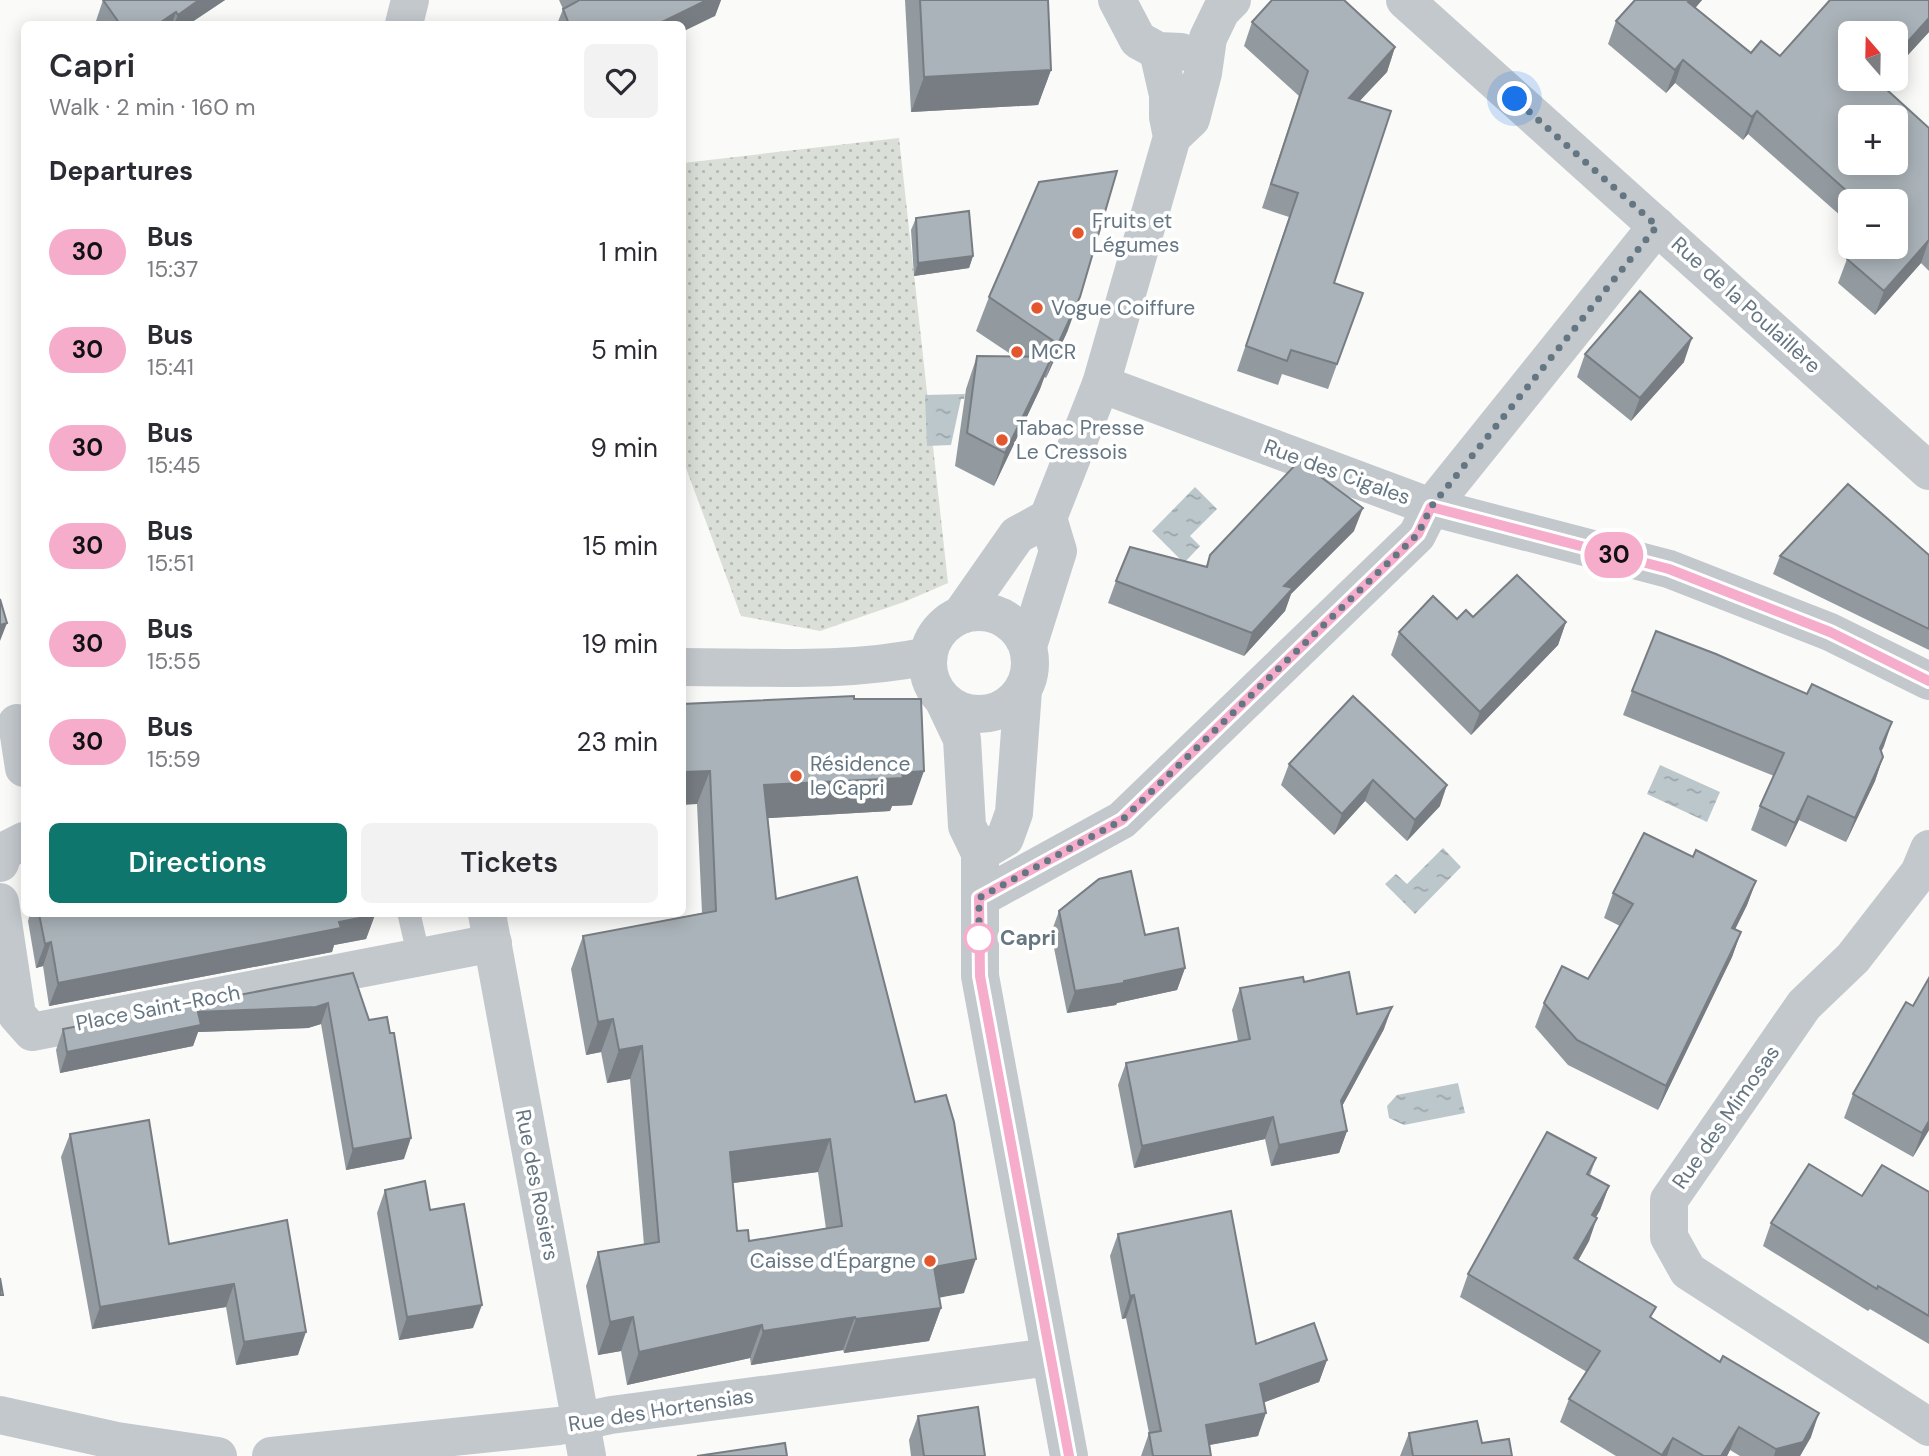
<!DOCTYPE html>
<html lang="en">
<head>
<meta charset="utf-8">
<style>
	:root { --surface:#fff; --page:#f2f2f3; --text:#2b2b33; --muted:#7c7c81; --accent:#0f766e }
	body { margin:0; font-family:"DM Sans",sans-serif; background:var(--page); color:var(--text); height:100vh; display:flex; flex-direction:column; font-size:26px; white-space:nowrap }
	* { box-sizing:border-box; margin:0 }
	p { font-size:23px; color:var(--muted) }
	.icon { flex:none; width:38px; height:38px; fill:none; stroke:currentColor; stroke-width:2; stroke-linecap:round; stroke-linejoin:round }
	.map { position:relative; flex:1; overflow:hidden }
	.panel { position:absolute; left:21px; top:21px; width:665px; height:896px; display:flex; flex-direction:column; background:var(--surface); border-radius:10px; box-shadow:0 4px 18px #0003 }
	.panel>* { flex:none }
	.badge { padding:0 14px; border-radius:23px; font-size:24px; line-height:46px }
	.needle { width:46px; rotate:340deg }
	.tools { position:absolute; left:1838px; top:21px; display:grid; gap:14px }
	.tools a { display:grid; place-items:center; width:70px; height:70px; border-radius:10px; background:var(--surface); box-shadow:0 4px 18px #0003; font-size:35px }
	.you { position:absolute; width:35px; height:35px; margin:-18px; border:5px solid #fff; border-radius:50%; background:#1a73e8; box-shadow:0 0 0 10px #1a73e833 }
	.map>.badge { position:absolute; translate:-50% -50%; box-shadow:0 0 0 4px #fff }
	h2 { padding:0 28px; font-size:26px; line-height:63px }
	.round { display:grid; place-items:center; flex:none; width:74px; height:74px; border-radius:10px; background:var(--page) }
	.summary { display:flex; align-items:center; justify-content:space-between; height:119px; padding:0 28px }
	h1 { font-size:33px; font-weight:600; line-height:52px }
	.button { display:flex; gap:14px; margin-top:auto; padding:14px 28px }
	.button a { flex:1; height:80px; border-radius:10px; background:var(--accent); color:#fff; font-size:28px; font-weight:600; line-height:80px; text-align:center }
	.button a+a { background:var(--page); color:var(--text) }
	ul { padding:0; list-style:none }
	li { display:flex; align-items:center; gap:21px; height:98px; padding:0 28px }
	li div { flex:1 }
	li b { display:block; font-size:26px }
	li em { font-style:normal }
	li .badge { min-width:77px; font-weight:700; text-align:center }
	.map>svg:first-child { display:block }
	.grass { fill:url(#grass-dots) }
	.water { fill:url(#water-ripples) }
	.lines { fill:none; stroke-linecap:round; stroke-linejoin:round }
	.lane { stroke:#c3c8cc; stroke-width:23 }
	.street { stroke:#c3c8cc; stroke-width:38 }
	.wall { fill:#929a9f; fill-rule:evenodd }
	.shaded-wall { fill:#777d82 }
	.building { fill:#aab3b9; stroke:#777d82; stroke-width:2; fill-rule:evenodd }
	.line-casing { stroke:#fff; stroke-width:16 }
	.line { stroke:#f6adcc; stroke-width:10 }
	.walk { stroke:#657683; stroke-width:7; stroke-dasharray:0 12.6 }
	.poi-dot { fill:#e4572e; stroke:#fff; stroke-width:2.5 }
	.stop-dot { fill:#fff; stroke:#f6adcc; stroke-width:3.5 }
	.labels { text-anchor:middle; stroke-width:7; stroke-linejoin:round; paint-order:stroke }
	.poi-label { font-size:21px; fill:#657683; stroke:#fff; text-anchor:start }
	.street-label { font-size:21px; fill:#657683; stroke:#fff }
	.stop-label { font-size:21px; font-weight:bold; fill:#657683; stroke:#fff; text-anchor:start }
</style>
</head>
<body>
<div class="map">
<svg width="1929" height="1456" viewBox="0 0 1929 1456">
	<defs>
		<pattern id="grass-dots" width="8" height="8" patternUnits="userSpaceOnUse" patternTransform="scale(1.75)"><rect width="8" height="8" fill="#dadfd7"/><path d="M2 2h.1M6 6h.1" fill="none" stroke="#b4b9b4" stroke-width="1.8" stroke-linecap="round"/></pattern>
		<pattern id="water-ripples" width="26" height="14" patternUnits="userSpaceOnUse" patternTransform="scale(1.75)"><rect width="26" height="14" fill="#bbc7cb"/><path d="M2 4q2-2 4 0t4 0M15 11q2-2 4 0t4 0" fill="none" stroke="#9ca6aa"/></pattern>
	</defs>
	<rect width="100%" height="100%" fill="#fafaf8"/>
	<polygon class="grass" points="899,138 948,583 904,602 820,631 741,616 683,460 683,163"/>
	<g class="water">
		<polygon points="965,394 964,399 961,399 951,445 927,446 925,395"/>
		<polygon points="1195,487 1217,509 1190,536 1200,546 1184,563 1152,531"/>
		<polygon points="1660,765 1720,792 1707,822 1647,794"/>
		<polygon points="1443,848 1461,867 1415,914 1385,884 1396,874 1407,884"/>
		<polygon points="1458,1083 1465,1113 1404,1125 1389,1118 1387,1106 1397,1095"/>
	</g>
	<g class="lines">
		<polyline class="lane" points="409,914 419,957"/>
		<g class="street">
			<polyline points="1117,0 1138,40 1158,51 1181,52"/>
			<polyline points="1405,0 1929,471"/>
			<polyline points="404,24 410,0"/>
			<polyline points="1172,137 1191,119 1203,73 1208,38 1221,11 1232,0"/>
			<polyline points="1101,384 1431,507 1669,569 1830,632 1929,681"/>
			<circle cx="979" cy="663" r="51"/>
			<polyline points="961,615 1017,535 1048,518"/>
			<polyline points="1028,646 1058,551 1048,518 1101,384 1172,137 1168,117 1168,95 1158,51"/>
			<path d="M682,667C764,667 848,673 928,656"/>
			<polyline points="944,701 962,739 967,826 980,853 980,976 1069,1456"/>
			<polyline points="17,723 24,768"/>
			<polyline points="1929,849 1919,873 1853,958 1804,1005 1669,1200 1669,1237 1688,1271 1929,1427"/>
			<polyline points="980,853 1005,838 1014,813 1023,690"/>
			<polyline points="0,863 4,851 24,841"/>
			<polyline points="980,898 1122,820 1417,535 1431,507 1657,226"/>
			<polyline points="0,902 17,1015 32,1032 493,943"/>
			<polyline points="487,914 587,1456"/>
			<polyline points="0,1415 117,1441 218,1456"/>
			<polyline points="271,1456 559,1426 611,1415 1050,1357"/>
		</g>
	</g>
	<g class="wall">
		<polygon points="103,0 225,0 189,24 95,24"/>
		<polygon points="559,0 721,0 715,16 682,24 557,24 563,9"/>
		<polygon points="905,0 1048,0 1051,70 1038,105 911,112"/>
		<polygon points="1635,0 1702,0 1695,8 1751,53 1780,56 1929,0 1929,32 1895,69 1895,33 1850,79 1887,79 1881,85 1929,128 1929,271 1921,263 1875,315 1838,283 1847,259 1895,247 1895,201 1850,201 1850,224 1748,134 1743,140 1675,83 1666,93 1608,44 1616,21"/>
		<polygon points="1252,22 1395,47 1387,72 1359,101 1334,283 1363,293 1328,389 1282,374 1278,385 1237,371 1289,217 1262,208 1299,96 1244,46"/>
		<polygon points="916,218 973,256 969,268 914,276 911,230"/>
		<polygon points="989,297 1068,330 1046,378 1044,377 1040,389 994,486 955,466 966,389 977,356 1015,357 976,331"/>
		<polygon points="1585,354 1684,362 1631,421 1577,377"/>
		<polygon points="1354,531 1291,594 1285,611 1244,656 1108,603 1116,581 1206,566 1210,555"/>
		<polygon points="1929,555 1929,650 1773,574 1780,556"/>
		<polygon points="1473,617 1566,622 1558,645 1471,735 1391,655 1399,632"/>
		<polygon points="1632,691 1884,746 1881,751 1883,757 1875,781 1846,842 1799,820 1786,847 1751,830 1760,806 1774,776 1623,715"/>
		<polygon points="1353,696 1440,806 1407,841 1365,801 1334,835 1281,785 1289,764"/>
		<path d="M854,699L912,805L892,806L890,811L768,818L776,899L915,1102L964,1293L939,1297L941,1308L929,1341L844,1353L843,1350L751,1365L750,1358L627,1385L621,1351L598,1355L586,1286L598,1252L644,1245L630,1079L607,1083L601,1052L586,1055L571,969L583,936L702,913L697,804L682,704ZM818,1172L826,1229L749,1241L737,1231L733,1183Z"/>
		<polygon points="1693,857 1756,881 1747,905 1735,929 1741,932 1732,957 1658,1110 1568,1065 1535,1027 1544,1003 1588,979 1620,926 1604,918 1613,893"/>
		<polygon points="1059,911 1145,935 1185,968 1177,990 1117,1003 1116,1005 1067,1013 1051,933"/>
		<polygon points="30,914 375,914 366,939 334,945 332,952 49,1006 43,966 36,968 28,921"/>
		<polygon points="353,973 404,1159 346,1170 321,1024 308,1028 198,1032 193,1046 60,1073 56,1050 63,1029"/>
		<polygon points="1929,978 1929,1130 1913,1157 1844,1118 1853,1094 1913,1006"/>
		<polygon points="1304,982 1357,1014 1384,1029 1342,1106 1347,1131 1339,1153 1271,1166 1265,1139 1134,1168 1118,1085 1126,1063 1238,1041 1232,1010 1240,988"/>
		<polygon points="70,1134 169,1244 287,1220 298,1355 236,1365 226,1307 92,1329 61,1157"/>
		<polygon points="1596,1158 1590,1175 1609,1186 1600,1210 1596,1217 1589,1241 1578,1261 1652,1318 1811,1437 1800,1456 1740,1456 1730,1450 1727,1456 1616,1456 1560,1422 1569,1399 1587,1372 1460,1297 1468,1274"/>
		<polygon points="385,1190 430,1210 473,1328 399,1340 377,1213"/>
		<polygon points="1929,1192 1929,1344 1870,1309 1868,1311 1763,1246 1771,1223 1862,1196"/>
		<polygon points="1118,1234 1256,1344 1327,1360 1319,1382 1264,1402 1258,1436 1210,1445 1211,1456 1141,1456 1149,1433 1126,1318 1122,1319 1110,1256"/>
		<polygon points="918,1416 985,1456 911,1456 909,1440"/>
		<polygon points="1409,1433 1482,1443 1512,1456 1400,1456"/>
	</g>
	<g class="shaded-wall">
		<polygon points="199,0 225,0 189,24 174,24 178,15"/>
		<polygon points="707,0 721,0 715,16 682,32 682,24 658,24"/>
		<polygon points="1690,0 1702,0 1680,26 1688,2"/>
		<polygon points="176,12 172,24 158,24"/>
		<polygon points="1929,18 1929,32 1895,69 1895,56"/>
		<polygon points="1395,47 1387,72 1340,122 1349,98"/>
		<polygon points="1683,60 1675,83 1666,93 1675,70"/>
		<polygon points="1051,70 1038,105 911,112 924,77"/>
		<polygon points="1874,79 1887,79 1866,102"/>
		<polygon points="1757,111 1748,134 1743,140 1752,117"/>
		<polygon points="1929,240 1921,263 1875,315 1884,291"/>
		<polygon points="973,256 969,268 914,276 918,263"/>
		<polygon points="1080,297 1068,330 1046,378 1058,344"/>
		<polygon points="1692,338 1684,362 1631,421 1640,398"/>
		<polygon points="1052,357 1040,389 994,486 1005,453"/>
		<polygon points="1363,508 1354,531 1291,594 1285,611 1244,656 1252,633 1284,586"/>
		<polygon points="1566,622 1558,645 1471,735 1480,712"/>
		<polygon points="7,623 0,641 0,625"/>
		<polygon points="1892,722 1884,746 1872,772 1880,748"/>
		<polygon points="1883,757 1875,781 1846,842 1855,818"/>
		<polygon points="710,771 697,804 682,805 682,772"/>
		<polygon points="924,771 912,805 892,806 890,811 752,819 764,785"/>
		<polygon points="1373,780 1365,801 1334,835 1342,814"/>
		<polygon points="1447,785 1440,806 1407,841 1415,820"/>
		<polygon points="1808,796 1799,820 1786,847 1795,823"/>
		<polygon points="1756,881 1747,905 1724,952 1732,928"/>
		<polygon points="375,915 366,939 334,945 332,952 49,1006 58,983"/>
		<polygon points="1741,932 1732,957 1658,1110 1666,1086"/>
		<polygon points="51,942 43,966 36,968 45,944"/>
		<polygon points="1185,968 1177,990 1117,1003 1116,1005 1067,1013 1075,991"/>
		<polygon points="328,1003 321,1024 308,1028 198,1032 193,1046 60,1073 67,1052 198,1012"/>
		<polygon points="1392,1007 1384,1029 1333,1123 1341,1101"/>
		<polygon points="613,1019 601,1052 586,1055 598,1022"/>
		<polygon points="642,1046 630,1079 607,1083 619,1050"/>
		<polygon points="1273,1117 1265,1139 1134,1168 1142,1146"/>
		<polygon points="1929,1121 1929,1130 1913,1157 1922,1133"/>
		<polygon points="1347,1131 1339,1153 1271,1166 1279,1145"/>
		<polygon points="411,1138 404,1159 346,1170 353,1149"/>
		<polygon points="830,1139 818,1172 718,1185 730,1152"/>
		<polygon points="1609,1186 1600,1210 1584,1238 1592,1215"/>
		<polygon points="1597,1218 1589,1241 1566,1282 1574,1258"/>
		<polygon points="976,1259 964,1293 922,1301 934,1267"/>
		<polygon points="234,1284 226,1307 92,1329 100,1307"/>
		<polygon points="1134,1295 1126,1318 1122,1319 1130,1296"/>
		<polygon points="482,1305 473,1328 399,1340 407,1317"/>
		<polygon points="941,1308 929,1341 844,1353 856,1319"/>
		<polygon points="633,1317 621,1351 598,1355 610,1322"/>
		<polygon points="855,1317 843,1350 751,1365 763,1331"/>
		<polygon points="762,1325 750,1358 627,1385 639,1352"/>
		<polygon points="306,1332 298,1355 236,1365 244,1342"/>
		<polygon points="1327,1360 1319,1382 1252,1407 1260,1384"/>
		<polygon points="1266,1413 1258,1436 1198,1447 1206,1425"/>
		<polygon points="1819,1413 1811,1437 1800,1456 1774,1456 1776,1449"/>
		<polygon points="1739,1427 1730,1450 1727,1456 1721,1456"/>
		<polygon points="1673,1438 1667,1456 1662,1456 1662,1455"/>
	</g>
	<g class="building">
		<polygon points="103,0 199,0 178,15 176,12 158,24 120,24"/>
		<polygon points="578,0 707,0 658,24 569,24 563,9 578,1"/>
		<polygon points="920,0 1048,0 1051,70 924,77"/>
		<polygon points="1272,0 1344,0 1395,47 1349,98 1391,111 1334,283 1363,293 1337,364 1291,350 1287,361 1246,346 1298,193 1271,184 1308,71 1252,22"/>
		<path d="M1635,0H1690L1688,2L1751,53L1761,41L1780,56L1830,0H1929V18L1895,56V33H1850V79H1875L1929,128V240L1884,291L1847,259L1858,247H1895V201H1858L1757,111L1752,117L1683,60L1675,70L1616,21ZM1850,117H1895V163H1850Z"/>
		<polygon points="1117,171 1080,297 1058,344 989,297 1039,182"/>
		<polygon points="969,211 973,256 918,263 916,218"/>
		<polygon points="1640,291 1692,338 1640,398 1585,354"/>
		<polygon points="977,356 1052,357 1005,453 967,433"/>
		<polygon points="1299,461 1363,508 1284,586 1293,588 1252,633 1116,581 1130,547 1207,567 1210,555"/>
		<polygon points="1848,484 1929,555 1929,629 1780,556"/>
		<polygon points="1517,575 1566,622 1480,712 1399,632 1433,596 1457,619 1466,610 1473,617"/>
		<polygon points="0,599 7,623 0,625"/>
		<polygon points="1656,631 1716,654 1807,694 1812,684 1892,722 1880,748 1883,757 1855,818 1808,796 1795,823 1760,806 1784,753 1632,691"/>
		<path d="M854,696V699H921L924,771L902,773L903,778L764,785L776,899L857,877L915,1102L946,1095L954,1122L976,1259L934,1267L941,1308L856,1319L855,1317L763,1331L762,1325L639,1352L633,1317L610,1322L598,1252L659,1242L642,1046L619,1050L613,1019L598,1022L583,936L716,911L710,771L682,772V704ZM830,1139L842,1226L749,1241L748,1230L737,1231L730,1152Z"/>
		<polygon points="1353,696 1447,785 1415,820 1373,780 1342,814 1289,764"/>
		<polygon points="1644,833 1693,857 1696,850 1756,881 1732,928 1741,932 1666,1086 1577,1040 1544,1003 1562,966 1588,979 1633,904 1613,893"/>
		<polygon points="1131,871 1145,935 1178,928 1185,968 1124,981 1124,983 1075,991 1059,911 1099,879"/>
		<polygon points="39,914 375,914 375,915 339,922 341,928 58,983 51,942 45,944"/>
		<polygon points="1349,972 1357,1014 1392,1007 1341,1101 1347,1131 1279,1145 1273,1117 1142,1146 1126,1063 1250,1039 1240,988 1303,977 1304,982"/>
		<polygon points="353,973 369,1020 387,1017 390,1033 394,1033 411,1138 353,1149 328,1003 316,1007 198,1012 201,1025 67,1052 63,1029"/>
		<polygon points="1929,978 1929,1121 1922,1133 1853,1094 1906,1002 1913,1006"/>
		<polygon points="149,1120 169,1244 287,1220 306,1332 244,1342 234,1284 100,1307 70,1134"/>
		<polygon points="1547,1132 1596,1158 1587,1174 1609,1186 1592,1215 1597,1218 1574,1258 1656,1307 1650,1317 1720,1362 1723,1356 1819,1413 1803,1442 1776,1449 1739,1427 1721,1456 1704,1456 1673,1438 1662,1455 1569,1399 1600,1351 1468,1274"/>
		<polygon points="1809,1164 1862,1196 1882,1165 1929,1192 1929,1316 1878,1286 1877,1289 1771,1223"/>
		<polygon points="425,1181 430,1210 464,1204 482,1305 407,1317 385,1190"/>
		<polygon points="1231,1211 1256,1344 1314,1323 1327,1360 1260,1384 1266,1413 1206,1425 1211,1456 1153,1456 1149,1433 1161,1431 1134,1295 1130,1296 1118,1234"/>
		<polygon points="0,1278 3,1295 0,1295"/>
		<polygon points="978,1407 985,1456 924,1456 918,1416"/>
		<polygon points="1477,1421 1482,1443 1509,1439 1512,1456 1413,1456 1409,1433"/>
		<polygon points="785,1443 787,1456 697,1456"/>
	</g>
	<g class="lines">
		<defs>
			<polyline id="line" points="1069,1456 980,976 979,898 1122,820 1418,534 1431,507 1669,569 1830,632 1929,681"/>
		</defs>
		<use href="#line" class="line-casing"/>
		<use href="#line" class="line"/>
		<polyline class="walk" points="979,938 979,942 979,898 1122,820 1418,534 1431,507 1657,226 1515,99"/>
	</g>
	<g class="poi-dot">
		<circle cx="1078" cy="233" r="7"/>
		<circle cx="1037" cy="308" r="7"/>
		<circle cx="1017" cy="352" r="7"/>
		<circle cx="1002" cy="440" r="7"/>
		<circle cx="796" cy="776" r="7"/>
		<circle cx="930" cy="1261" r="7"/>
	</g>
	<circle class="stop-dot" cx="979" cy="938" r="14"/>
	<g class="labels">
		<g class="poi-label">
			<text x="1092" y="228">Fruits et<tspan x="1092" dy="24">Légumes</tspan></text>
			<text x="1051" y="315">Vogue Coiffure</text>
			<text x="1031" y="359">MCR</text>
			<text x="1016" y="435">Tabac Presse<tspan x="1016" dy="24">Le Cressois</tspan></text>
			<text x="810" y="771">Résidence<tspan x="810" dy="24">le Capri</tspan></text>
			<text x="916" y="1268" text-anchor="end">Caisse d'Épargne</text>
		</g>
		<g class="street-label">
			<text transform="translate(1746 305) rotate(42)" y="7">Rue de la Poulaillère</text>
			<text transform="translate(1337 472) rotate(20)" y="7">Rue des Cigales</text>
			<text transform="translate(158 1008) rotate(-11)" y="7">Place Saint-Roch</text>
			<text transform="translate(1726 1117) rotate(-55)" y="7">Rue des Mimosas</text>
			<text transform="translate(537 1185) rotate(79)" y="7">Rue des Rosiers</text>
			<text transform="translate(661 1410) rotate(-9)" y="7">Rue des Hortensias</text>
		</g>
		<g class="stop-label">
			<text x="1000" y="945">Capri</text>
		</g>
	</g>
</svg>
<div class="tools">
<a><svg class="needle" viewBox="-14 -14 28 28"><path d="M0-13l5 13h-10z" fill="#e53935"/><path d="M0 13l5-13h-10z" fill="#7c7c81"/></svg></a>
<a>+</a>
<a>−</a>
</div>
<div class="you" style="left:1515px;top:99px"></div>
<b class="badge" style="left:1614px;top:555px;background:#f6adcc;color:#111">30</b>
<section class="panel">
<div class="summary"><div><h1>Capri</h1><p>Walk · 2 min · 160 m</p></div><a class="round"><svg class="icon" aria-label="heart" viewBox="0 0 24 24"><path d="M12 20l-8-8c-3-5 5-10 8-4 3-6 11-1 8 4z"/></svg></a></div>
<h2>Departures</h2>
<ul>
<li><span class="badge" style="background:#f6adcc;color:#111">30</span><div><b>Bus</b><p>15:37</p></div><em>1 min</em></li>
<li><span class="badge" style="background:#f6adcc;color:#111">30</span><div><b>Bus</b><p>15:41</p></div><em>5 min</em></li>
<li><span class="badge" style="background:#f6adcc;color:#111">30</span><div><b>Bus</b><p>15:45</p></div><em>9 min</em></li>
<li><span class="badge" style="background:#f6adcc;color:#111">30</span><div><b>Bus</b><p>15:51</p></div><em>15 min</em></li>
<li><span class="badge" style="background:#f6adcc;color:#111">30</span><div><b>Bus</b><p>15:55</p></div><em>19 min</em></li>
<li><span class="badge" style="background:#f6adcc;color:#111">30</span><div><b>Bus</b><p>15:59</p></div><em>23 min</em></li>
</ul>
<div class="button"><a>Directions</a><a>Tickets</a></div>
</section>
</div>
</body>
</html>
